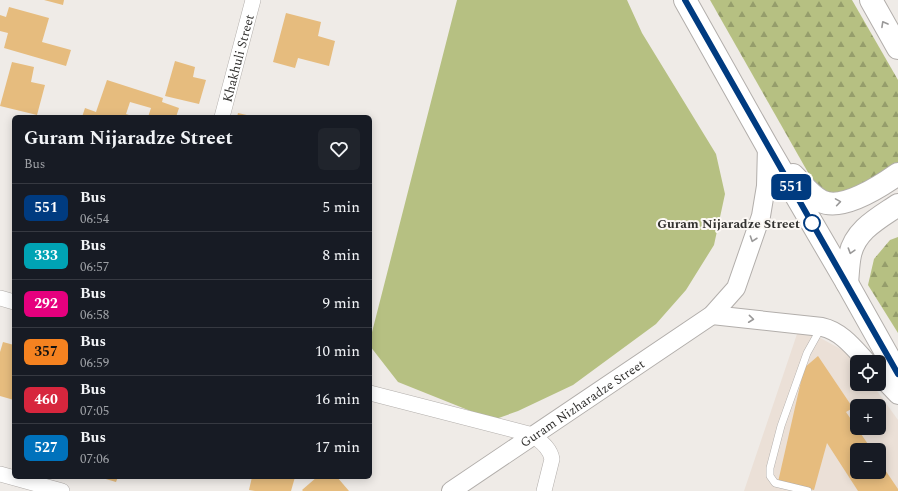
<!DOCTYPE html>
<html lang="en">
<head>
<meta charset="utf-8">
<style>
	:root { --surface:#171b24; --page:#20242c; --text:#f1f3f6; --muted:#9ea1a6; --line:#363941 }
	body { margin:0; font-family:Spectral,serif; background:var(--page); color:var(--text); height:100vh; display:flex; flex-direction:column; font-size:15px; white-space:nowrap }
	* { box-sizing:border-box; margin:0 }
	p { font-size:13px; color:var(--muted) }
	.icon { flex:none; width:22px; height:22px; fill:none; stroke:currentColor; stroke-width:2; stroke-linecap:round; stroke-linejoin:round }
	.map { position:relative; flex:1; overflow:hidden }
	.panel { position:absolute; left:12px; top:115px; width:360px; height:364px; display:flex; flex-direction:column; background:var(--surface); border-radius:6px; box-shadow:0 2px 10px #0003 }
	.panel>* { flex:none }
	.badge { padding:0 8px; border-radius:6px; font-size:14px; line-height:26px }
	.fabs { position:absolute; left:850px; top:355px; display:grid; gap:8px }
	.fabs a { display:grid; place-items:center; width:36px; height:36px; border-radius:6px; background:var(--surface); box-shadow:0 2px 10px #0003; font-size:20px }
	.map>.badge { position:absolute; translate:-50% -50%; box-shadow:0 0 0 2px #fff }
	.round { display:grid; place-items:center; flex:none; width:42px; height:42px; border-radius:6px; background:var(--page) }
	.summary { display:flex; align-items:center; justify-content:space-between; height:68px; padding:0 12px }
	h1 { font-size:19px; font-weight:700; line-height:30px }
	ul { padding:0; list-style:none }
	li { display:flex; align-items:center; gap:12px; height:48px; padding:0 12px; border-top:1px solid var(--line) }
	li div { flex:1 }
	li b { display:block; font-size:15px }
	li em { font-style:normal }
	li .badge { min-width:44px; font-weight:700; text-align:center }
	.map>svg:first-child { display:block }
	.built { fill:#ebe0d7; fill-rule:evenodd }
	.green { fill:#b6c082 }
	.forest { fill:url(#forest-firs) }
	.building { fill:#e6bc7e }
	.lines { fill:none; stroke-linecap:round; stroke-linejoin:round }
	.service-casing { stroke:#b2aeab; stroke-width:8 }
	.minor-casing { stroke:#b2aeab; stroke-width:16 }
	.tertiary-casing { stroke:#b2aeab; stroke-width:20 }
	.trunk-casing { stroke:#b2aeab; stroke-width:24 }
	.service { stroke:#fff; stroke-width:7 }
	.minor { stroke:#fff; stroke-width:15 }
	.tertiary { stroke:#fff; stroke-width:18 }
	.trunk { stroke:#fff; stroke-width:22 }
	.oneway { stroke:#999898 }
	.line-casing { stroke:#fff; stroke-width:9 }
	.line { stroke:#003b80; stroke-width:6 }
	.stop-dot { fill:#fff; stroke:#003b80; stroke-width:2 }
	.labels { text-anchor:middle; stroke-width:4; stroke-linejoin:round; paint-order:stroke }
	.street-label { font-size:13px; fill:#333230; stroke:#fcf8f4 }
	.stop-label { font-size:13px; font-weight:bold; fill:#333230; stroke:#fcf8f4; text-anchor:end }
</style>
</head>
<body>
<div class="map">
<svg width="898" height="491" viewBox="0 0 898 491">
	<defs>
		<pattern id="forest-firs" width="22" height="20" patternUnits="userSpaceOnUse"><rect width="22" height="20" fill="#b6c082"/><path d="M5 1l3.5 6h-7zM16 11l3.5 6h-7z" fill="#959d6b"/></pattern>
	</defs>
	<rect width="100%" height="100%" fill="#efebe7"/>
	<path class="built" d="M797,334H813L850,354L857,364V384H872L898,420V491H744ZM857,406H879V428H857ZM857,450H879V472H857Z"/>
	<polygon class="green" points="457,0 627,0 642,33 716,154 725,194 714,245 686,290 656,324 573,385 518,411 493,420 398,382 370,346 370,340"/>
	<g class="forest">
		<polygon points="710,0 852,0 898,80 898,180 840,200 814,183"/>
		<polygon points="898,237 898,333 868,285 874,259 890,240"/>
	</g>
	<g class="building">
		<polygon points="44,0 64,0 63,5"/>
		<polygon points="9,7 49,18 42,42 71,50 66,66 4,48 8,33 0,31 0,15 6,17"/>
		<polygon points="286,13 321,22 318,36 335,41 329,66 298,58 295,68 273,62"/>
		<polygon points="175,61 195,67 193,77 206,80 199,104 165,96"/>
		<polygon points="12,62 34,67 31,82 45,85 37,115 0,106"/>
		<polygon points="107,80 163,98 162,102 179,108 176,117 148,117 151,108 130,102 126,114 135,117 82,117 85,108 96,112"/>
		<polygon points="238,113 251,116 251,117 237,117"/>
		<polygon points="3,342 14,345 14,400 0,396 0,352"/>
		<polygon points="818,356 853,408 846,412 872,450 857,450 857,472 879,472 879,461 898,489 898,491 858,491 827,443 814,490 778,482 804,368"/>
		<polygon points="99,477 118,477 116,482"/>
		<polygon points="252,477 295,477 291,491 255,491 249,490"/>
		<polygon points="317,477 337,477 349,491 303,491 302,490"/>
	</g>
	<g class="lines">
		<defs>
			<polyline id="service" points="808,491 775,483 770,476 770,468 781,426 807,353 821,328"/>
			<g id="minor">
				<path id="s1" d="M222,117L253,0"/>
				<polyline points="0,298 14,302"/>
				<path d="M370,393L533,435C541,442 550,448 552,459L544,491"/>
				<polyline points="0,474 62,491"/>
			</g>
			<g id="tertiary">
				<path d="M712,315L822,327C841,331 854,348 867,362"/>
				<polyline points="879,375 898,395"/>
				<path id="s2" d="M451,491L712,315L736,288L761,216L766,186L767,146"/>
			</g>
			<g id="trunk">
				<polyline points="685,0 767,146 847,283 898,374"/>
				<polyline points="871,0 898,48"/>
				<path d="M793,175C802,184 810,195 821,201C842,212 881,186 898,174"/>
				<path d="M847,283C848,274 848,264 850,255C855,230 879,218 898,205"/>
			</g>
		</defs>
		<use href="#service" class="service-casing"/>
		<use href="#minor" class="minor-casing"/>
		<use href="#tertiary" class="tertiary-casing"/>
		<use href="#trunk" class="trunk-casing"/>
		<use href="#service" class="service"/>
		<use href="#minor" class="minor"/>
		<use href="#tertiary" class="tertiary"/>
		<use href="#trunk" class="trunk"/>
	</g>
	<defs><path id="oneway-chevron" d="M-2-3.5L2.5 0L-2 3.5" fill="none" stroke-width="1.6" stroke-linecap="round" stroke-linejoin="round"/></defs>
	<g class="oneway">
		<use href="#oneway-chevron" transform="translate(884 24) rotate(-119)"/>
		<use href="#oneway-chevron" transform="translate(838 202) rotate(-9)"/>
		<use href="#oneway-chevron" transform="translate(753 239) rotate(109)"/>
		<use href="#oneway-chevron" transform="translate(851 251) rotate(107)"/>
		<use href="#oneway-chevron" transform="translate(751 319) rotate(6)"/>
	</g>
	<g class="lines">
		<defs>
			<path id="line" d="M685,0C755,125 827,249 898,374"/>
		</defs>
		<use href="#line" class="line-casing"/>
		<use href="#line" class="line"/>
	</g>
	<circle class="stop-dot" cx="812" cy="223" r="8"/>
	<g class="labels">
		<g class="street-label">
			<text dy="5" stroke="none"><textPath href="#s1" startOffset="61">Khakhuli Street</textPath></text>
			<text dy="5" stroke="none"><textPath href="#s2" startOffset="158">Guram Nizharadze Street</textPath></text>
		</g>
		<g class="stop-label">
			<text x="800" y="228">Guram Nijaradze Street</text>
		</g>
	</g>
</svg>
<div class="fabs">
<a><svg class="icon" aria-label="locate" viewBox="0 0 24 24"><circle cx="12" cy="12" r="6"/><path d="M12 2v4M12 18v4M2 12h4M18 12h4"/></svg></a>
<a>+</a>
<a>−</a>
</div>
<b class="badge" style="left:791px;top:187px;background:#003b80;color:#fff">551</b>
<section class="panel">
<div class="summary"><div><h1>Guram Nijaradze Street</h1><p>Bus</p></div><a class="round"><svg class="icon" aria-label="heart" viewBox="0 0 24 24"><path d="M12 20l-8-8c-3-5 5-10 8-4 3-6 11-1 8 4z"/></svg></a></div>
<ul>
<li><span class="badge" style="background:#003b80;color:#fff">551</span><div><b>Bus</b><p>06:54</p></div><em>5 min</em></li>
<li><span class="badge" style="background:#00a3b4;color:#fff">333</span><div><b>Bus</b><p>06:57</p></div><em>8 min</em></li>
<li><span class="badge" style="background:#e6007e;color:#fff">292</span><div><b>Bus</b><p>06:58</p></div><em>9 min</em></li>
<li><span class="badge" style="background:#f58220;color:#111">357</span><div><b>Bus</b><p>06:59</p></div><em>10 min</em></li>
<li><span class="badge" style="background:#d7263d;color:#fff">460</span><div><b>Bus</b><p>07:05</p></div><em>16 min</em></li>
<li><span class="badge" style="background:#0072bc;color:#fff">527</span><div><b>Bus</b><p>07:06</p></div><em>17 min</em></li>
</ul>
</section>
</div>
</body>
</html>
